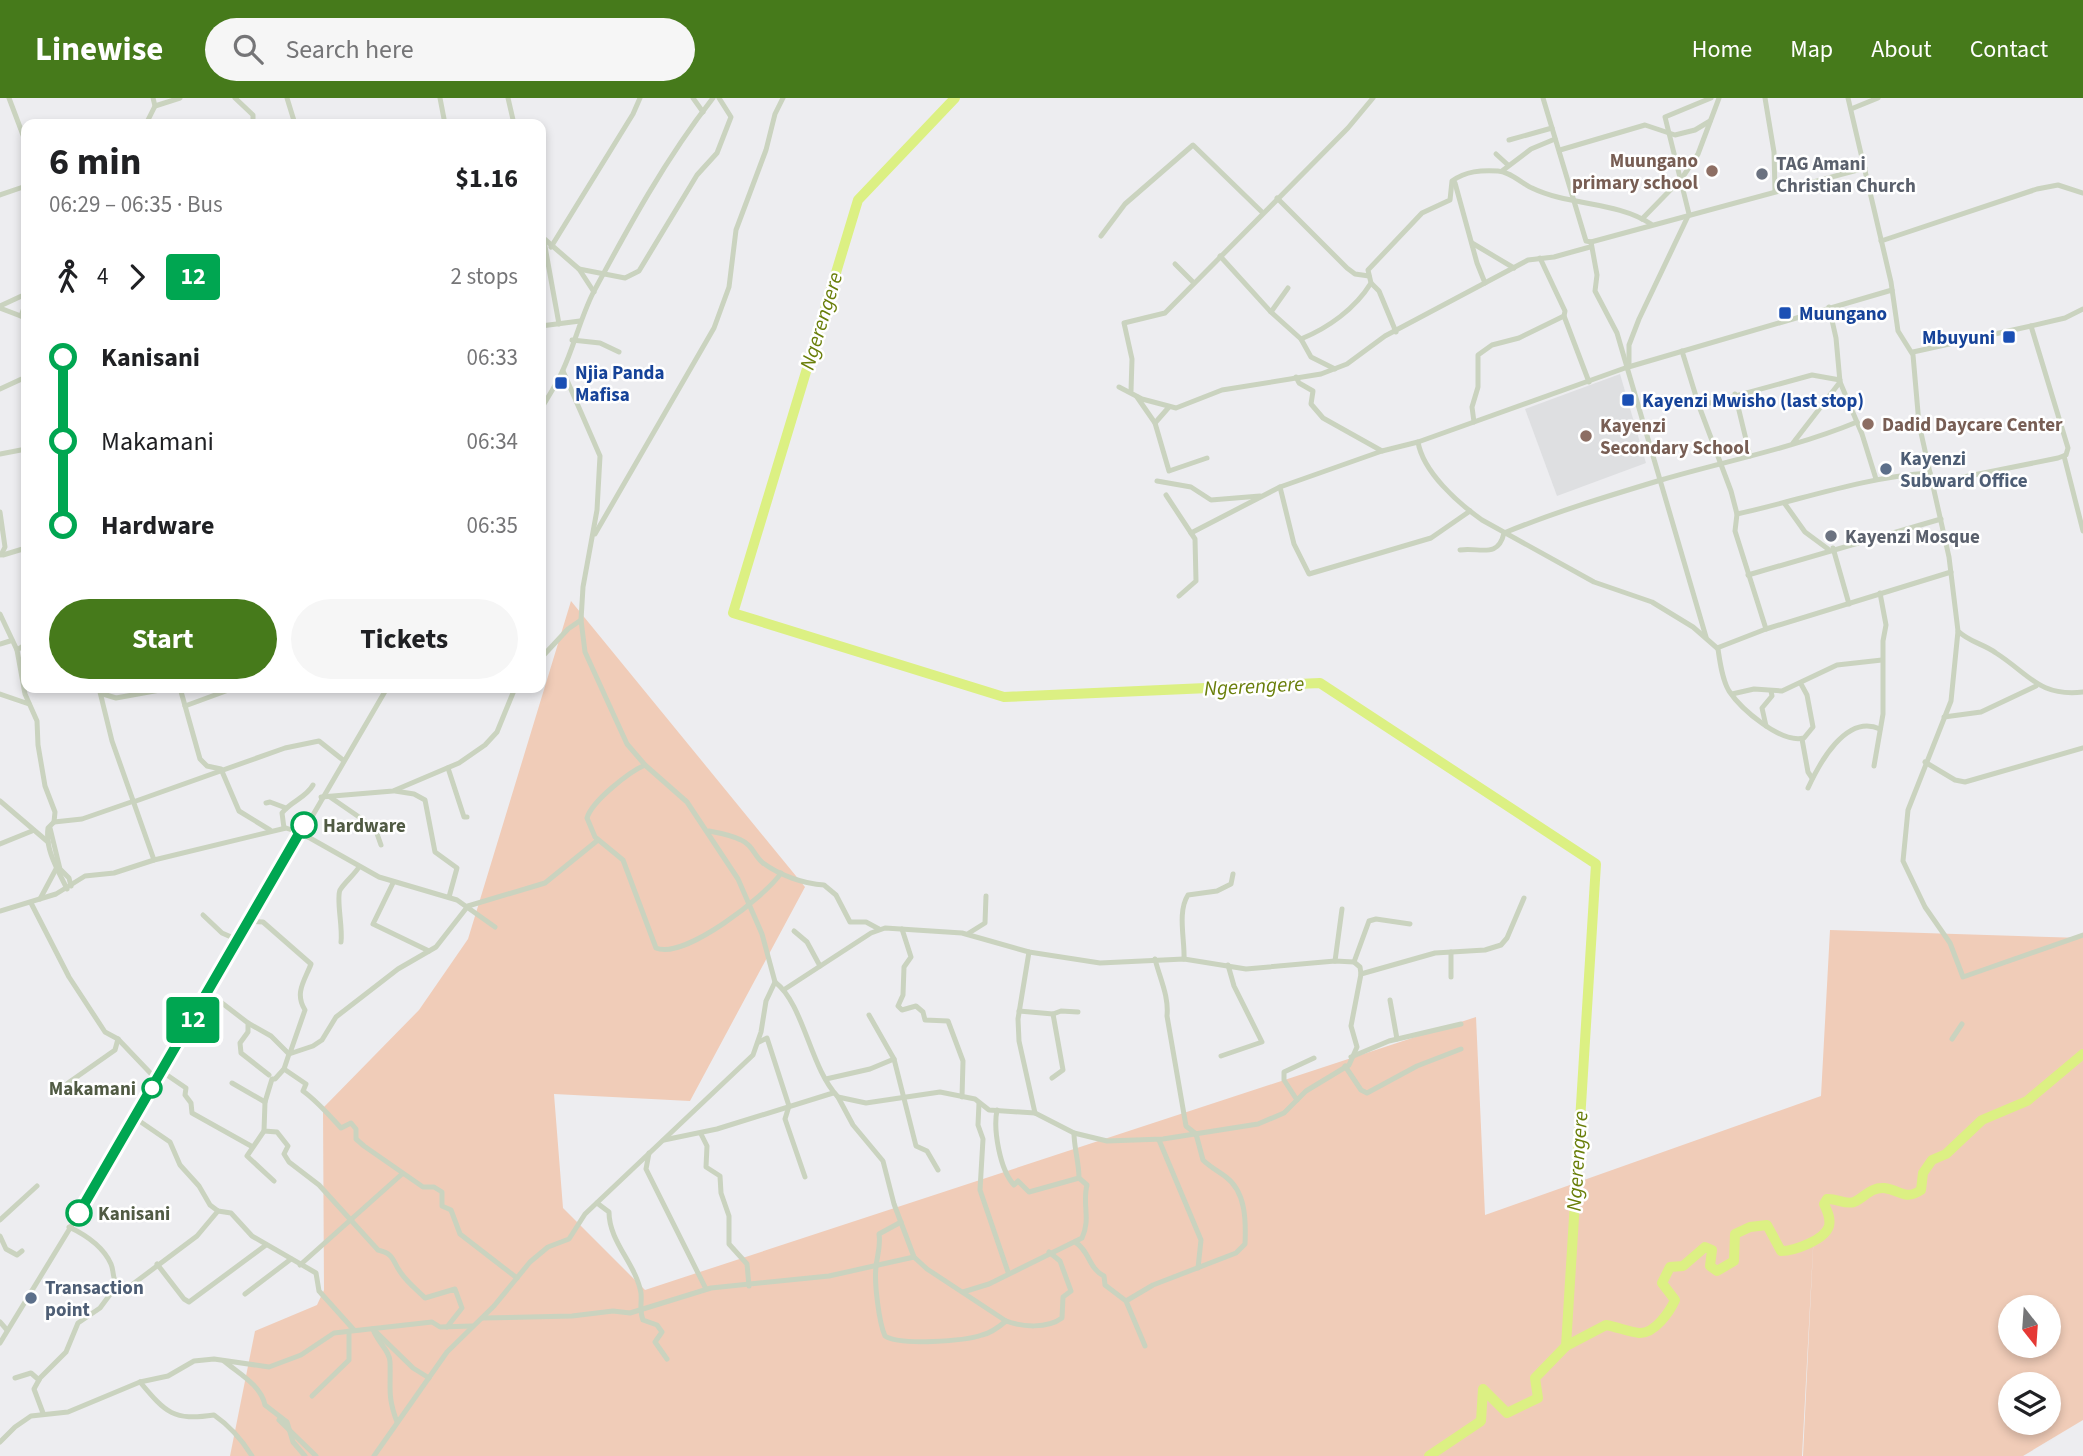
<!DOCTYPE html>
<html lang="en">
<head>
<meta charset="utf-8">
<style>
	:root { --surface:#fff; --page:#f6f6f6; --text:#202124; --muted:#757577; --accent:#467a1b }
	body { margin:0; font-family:"Source Sans 3",sans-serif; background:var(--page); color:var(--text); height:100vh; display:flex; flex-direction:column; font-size:26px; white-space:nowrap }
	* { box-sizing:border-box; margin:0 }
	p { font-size:23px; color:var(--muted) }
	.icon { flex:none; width:38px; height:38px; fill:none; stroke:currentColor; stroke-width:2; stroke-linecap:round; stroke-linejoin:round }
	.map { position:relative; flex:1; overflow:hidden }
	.panel { position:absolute; left:21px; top:21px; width:525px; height:574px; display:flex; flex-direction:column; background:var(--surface); border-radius:14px; box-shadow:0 4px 10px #0003 }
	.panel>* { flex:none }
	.badge { padding:0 14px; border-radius:5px; font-size:24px; line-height:46px }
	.needle { width:46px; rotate:163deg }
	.buttons { position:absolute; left:1998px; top:1197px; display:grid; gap:14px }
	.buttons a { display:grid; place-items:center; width:63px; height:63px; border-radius:50%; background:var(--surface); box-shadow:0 4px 10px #0003; font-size:35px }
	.map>.badge { position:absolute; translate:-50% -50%; box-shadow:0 0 0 4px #fff }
	.legs { display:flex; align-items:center; gap:10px; height:77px; padding:0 28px; font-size:23px }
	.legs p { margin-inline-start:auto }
	.headline { display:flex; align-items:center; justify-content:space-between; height:119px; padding:0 28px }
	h1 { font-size:38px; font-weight:700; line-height:52px }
	.action { display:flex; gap:14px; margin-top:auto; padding:14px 28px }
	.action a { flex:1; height:80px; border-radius:42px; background:var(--accent); color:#fff; font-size:28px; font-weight:700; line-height:80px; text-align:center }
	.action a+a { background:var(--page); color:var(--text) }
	ul { padding:0 28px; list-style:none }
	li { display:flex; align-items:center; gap:24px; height:84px; font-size:26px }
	li i { display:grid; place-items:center; width:10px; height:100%; margin:0 9px; background:currentColor }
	li i::after { content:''; width:18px; height:18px; margin:-9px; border:5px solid; border-radius:50%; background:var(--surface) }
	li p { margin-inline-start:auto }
	li:first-child i { background:linear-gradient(#0000 50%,currentColor 0) }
	li:last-child i { background:linear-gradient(currentColor 50%,#0000 0) }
	header { display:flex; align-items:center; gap:42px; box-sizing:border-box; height:98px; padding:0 35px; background:var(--accent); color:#fff }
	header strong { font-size:33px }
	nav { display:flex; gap:38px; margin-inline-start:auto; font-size:24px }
	.search { width:490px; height:63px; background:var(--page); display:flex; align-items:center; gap:18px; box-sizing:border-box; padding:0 24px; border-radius:38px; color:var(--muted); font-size:26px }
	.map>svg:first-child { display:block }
	.education { fill:#dedfe1 }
	.green { fill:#f0ccb8; fill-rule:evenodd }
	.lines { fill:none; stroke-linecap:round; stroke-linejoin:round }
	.river { stroke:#dcf083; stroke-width:10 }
	.street { stroke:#cad3bf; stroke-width:5 }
	.line-1-casing { stroke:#fff; stroke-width:16 }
	.line-1 { stroke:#00a651; stroke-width:10 }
	.education-dot { fill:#8d6e63; stroke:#fff; stroke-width:2.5 }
	.worship-dot { fill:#6b7280; stroke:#fff; stroke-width:2.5 }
	.transit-dot { fill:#1a4fb4; stroke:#fff; stroke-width:2.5 }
	.service-dot { fill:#5c6f8a; stroke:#fff; stroke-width:2.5 }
	.stop-1-dot { fill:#fff; stroke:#00a651; stroke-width:3.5 }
	.labels { text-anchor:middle; stroke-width:5; stroke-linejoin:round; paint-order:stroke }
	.education-label { font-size:19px; font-weight:bold; fill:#785e54; stroke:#fff; text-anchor:start }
	.worship-label { font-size:19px; font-weight:bold; fill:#5b616d; stroke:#fff; text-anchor:start }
	.transit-label { font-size:19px; font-weight:bold; fill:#164399; stroke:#fff; text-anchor:start }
	.service-label { font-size:19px; font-weight:bold; fill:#4e5e75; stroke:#fff; text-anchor:start }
	.stop-label { font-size:19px; font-weight:bold; fill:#515b44; stroke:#fff; text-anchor:start }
	.water-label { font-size:21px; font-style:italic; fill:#697e09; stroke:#fff }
</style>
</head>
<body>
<header>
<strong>Linewise</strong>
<div class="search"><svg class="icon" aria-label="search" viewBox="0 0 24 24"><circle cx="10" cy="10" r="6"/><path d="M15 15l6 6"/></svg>Search here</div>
<nav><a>Home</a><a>Map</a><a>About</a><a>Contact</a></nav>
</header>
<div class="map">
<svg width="2083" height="1358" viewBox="0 0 2083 1358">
	<rect width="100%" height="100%" fill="#ededf0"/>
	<polygon class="education" points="1620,276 1646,365 1557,398 1525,311"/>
	<path class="green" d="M571,503L805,789L690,1003L554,996L563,1110L645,1192L1476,919L1485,1117L1821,998L1830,832L2083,840V1322L2023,1358H1803L1814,1132L1802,1358H230L255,1233L317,1207L324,1192L323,1010L419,912L468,841ZM2011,1209H2049V1248H2011ZM2011,1286H2049V1325H2011Z"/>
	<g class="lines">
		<g class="river">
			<polyline points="955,0 858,102 733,515 1004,599 1320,585 1596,766 1566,1248 1535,1280 1538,1300 1507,1315 1483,1291 1481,1323 1429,1358"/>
			<path d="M1566,1248L1606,1227C1617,1229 1629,1234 1639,1235C1655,1236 1670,1213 1675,1202L1662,1185L1670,1169L1683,1168L1705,1149L1712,1152L1710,1168L1717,1173L1734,1163L1735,1136L1750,1129L1767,1127L1781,1153C1794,1153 1825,1142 1829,1128C1831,1120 1827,1113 1824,1106L1827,1101C1836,1100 1845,1107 1854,1104C1865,1099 1871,1089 1884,1090C1901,1092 1905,1103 1921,1092L1923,1075L1932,1062L1946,1056L1982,1022L2027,1003L2083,956"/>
		</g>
		<g class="street">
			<polyline points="9,0 26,45"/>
			<polyline points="235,0 253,17 253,26"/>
			<polyline points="287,0 295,26"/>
			<polyline points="440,0 445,26"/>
			<polyline points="508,0 514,26"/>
			<polyline points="693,0 703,14"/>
			<polyline points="1543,0 1586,143 1591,144 1597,177 1595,193 1617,235 1706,539"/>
			<polyline points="1765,0 1774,54 1775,93"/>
			<path d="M1848,0L1891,184L1898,233L1913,257L1919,326L1949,459L1958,533C1969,544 1984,546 1996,555C2029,576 2039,599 2083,594"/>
			<polyline points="155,8 180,0"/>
			<polyline points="1851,11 1878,0"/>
			<polyline points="146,26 155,8 153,0"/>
			<polyline points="1509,42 1552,30"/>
			<polyline points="1560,52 1645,27 1675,37 1695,32 1710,23"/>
			<polyline points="1496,56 1508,67"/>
			<polyline points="1502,73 1531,51 1555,41"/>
			<polyline points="1455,85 1477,165 1485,185"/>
			<polyline points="0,97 26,88"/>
			<polyline points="1277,100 1347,170 1355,176 1369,178"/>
			<polyline points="1642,121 1682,80 1698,56 1719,0"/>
			<polyline points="541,138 579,171 594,194"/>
			<polyline points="1101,138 1125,106 1193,47 1263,115"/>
			<polyline points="544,143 559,226"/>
			<polyline points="1881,143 2037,91 2058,87 2083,95"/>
			<polyline points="1591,144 1865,70"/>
			<polyline points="1472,145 1514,170"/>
			<polyline points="551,149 633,16 640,0"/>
			<polyline points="1220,158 1271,214 1301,241 1311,259 1335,271"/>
			<polyline points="1540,160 1565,213 1564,218 1589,284"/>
			<polyline points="1175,166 1194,185"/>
			<polyline points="579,171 625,180 639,173 697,77 717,55 731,19 719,0"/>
			<polyline points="1371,185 1379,193 1396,234"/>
			<polyline points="0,208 26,196"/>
			<polyline points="1829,209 1836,240 1840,284 1862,336 1876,381"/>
			<polyline points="0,210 26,220"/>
			<polyline points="1271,214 1288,190"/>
			<polyline points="21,218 26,204"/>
			<polyline points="541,228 580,223"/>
			<polyline points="2031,228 2065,220 2083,211"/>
			<path d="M1301,241C1328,230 1355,211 1371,185L1368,172L1422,115L1450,102L1452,83C1466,73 1481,72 1498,73C1511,74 1521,85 1532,90C1569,108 1616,103 1651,126"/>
			<polyline points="572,242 600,245 619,254"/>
			<polyline points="1682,253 1699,308 1731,393 1737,416 1735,433 1766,531"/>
			<polyline points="1913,254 2031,228 2068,350 2066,357 2058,360 1934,385"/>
			<polyline points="1629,268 1629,247 1639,221 1689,116 1665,19 1711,0"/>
			<polyline points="1296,279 1299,285 1313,293 1311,306 1323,320 1382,353"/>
			<polyline points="1119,289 1142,301 1176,310 1222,292 1321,276 1347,266 1385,238 1528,162 1554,159 1590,149"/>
			<polyline points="0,291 26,279"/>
			<polyline points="1131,293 1132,261 1124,225 1165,215 1348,30 1373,0"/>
			<polyline points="1735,296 1750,358"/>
			<polyline points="1137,299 1155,325"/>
			<polyline points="1699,308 1812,277 1840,282"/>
			<polyline points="1169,309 1155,325 1169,373 1207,360"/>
			<path d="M541,311C548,299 556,287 562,274C574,249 580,221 593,195C629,128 666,60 713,0"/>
			<polyline points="1474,324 1472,309 1478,289 1478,257 1492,247 1519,240 1564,218"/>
			<path d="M1418,344C1423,374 1458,405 1482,422L1594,484L1652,504L1693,529L1717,550L1766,531L1951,474"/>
			<polyline points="1793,345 1840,284"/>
			<polyline points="0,356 26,351"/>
			<polyline points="2064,358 2083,433"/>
			<polyline points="1157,383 1191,389 1211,402 1260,398"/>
			<polyline points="1280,389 1294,446 1309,476 1431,440 1470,413"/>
			<polyline points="1166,397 1195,441 1196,483 1179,498"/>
			<polyline points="1785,406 1805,434 1828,451"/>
			<polyline points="0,414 5,449 1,457"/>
			<path d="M1737,416C1801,402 1864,379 1930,375"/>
			<polyline points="1191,435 1280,389 1382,353 1418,344 1625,270 1892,192"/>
			<polyline points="595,436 714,230 729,189 736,132 766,52 775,16 783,0"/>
			<polyline points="1833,450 1849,506"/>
			<path d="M1460,452C1480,449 1498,461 1504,435C1555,414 1608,398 1661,382C1726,363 1794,350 1857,324"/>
			<polyline points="3,457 26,450"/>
			<polyline points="1748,477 1941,421"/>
			<polyline points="0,516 17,552"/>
			<polyline points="1958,533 1951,603 1908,712 1903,763 1925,809 1950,845 1963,879 2083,837"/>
			<polyline points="0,546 10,543"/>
			<path d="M26,546L17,552L25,596L37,623L38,647L45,688L55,714L54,724L48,730C45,752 58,772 67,791"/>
			<path d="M1718,551C1720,564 1722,581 1729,593C1741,611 1781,646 1804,640L1813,629L1807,597L1801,586"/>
			<polyline points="541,560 568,531 581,522"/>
			<polyline points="99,590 112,643 154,762"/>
			<polyline points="180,590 200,661 207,668 221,671 239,713 270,732"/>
			<polyline points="0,596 29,606"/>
			<polyline points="103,596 116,600 171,590"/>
			<polyline points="1732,596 1754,591 1782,593 1837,567 1882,562"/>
			<polyline points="185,608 234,590"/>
			<polyline points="1944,619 1981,614 2036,588"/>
			<polyline points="1766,628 1762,610 1772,598 1771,593"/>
			<polyline points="1802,641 1808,674 1812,680"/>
			<polyline points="1925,664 1955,682 1965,684 2083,650"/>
			<path d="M645,667C629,674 592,703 587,720L595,739L623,762L656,850C684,862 766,798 781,775"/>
			<polyline points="1874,668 1883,616 1883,543 1886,527 1880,495"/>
			<polyline points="448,670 464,719 467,719"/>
			<path d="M1808,690C1819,666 1846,615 1880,631"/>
			<polyline points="395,693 414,696 425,702 435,754 457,770 449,799"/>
			<polyline points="321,699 393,693 459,665 485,647 497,634 515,590"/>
			<polyline points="330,699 375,730 381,747"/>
			<polyline points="0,703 48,744"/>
			<polyline points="136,703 285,650 319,643 343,662"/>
			<polyline points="266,705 270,704 286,710"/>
			<polyline points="54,724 82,721 134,703"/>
			<polyline points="50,730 60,771 69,780 71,788"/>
			<path d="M284,730L282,715C291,703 306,700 313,687"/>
			<path d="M709,733C720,735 731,737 741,742C753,747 754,758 763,765C779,777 804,786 824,787L836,797L850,824H866L879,831"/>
			<polyline points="0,746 32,733"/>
			<polyline points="393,785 373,826 429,853"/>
			<polyline points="40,801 56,771"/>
			<polyline points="31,805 69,879 105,934 118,941 157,982"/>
			<polyline points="0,813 56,796 85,778 114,775 154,762 286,730 301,735 379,779 457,802 495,829"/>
			<polyline points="203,817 222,835 238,842"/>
			<path d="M248,823L263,824L311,866C305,882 294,895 305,912L290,955"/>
			<polyline points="902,831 911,859 904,869 903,897 898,908 902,912 916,908 923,914 925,922 948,923 963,963 962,999"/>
			<polyline points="794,833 807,844 820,868"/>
			<polyline points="969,835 985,825 986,798"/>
			<path d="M341,844C343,829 336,801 340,792C345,784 354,777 359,769"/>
			<polyline points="1029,854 1018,921 1019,943 1035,1015"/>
			<polyline points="1451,854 1451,879"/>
			<path d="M1184,861C1185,842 1177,814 1188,797L1217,793L1231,786L1233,776"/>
			<polyline points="1335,863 1342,811"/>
			<polyline points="1354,864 1369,823 1376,821 1410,826"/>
			<polyline points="1361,876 1435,855 1485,852 1501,847 1507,840 1524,800"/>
			<path d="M775,884C804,906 810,970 838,999L866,1005L940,994L975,1001L989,1012L1035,1015L1074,1035L1107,1043L1163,1041L1258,1026L1284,1015L1306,993L1349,967L1357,949L1351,928L1361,876L1360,869L1354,864L1335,863L1246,871L1184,861L1100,865L1029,854L962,835L885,830L871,835L785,891"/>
			<polyline points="209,895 248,925 248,934 240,945 241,955 269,977"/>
			<polyline points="1390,902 1397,941"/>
			<polyline points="1019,913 1053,916 1061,913 1078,914"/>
			<polyline points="869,917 894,961 916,1048 927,1053 938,1072"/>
			<polyline points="248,925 271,938 289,956"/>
			<polyline points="1952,941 1962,926"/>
			<polyline points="759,944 767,940 789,1008 785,1021 805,1079"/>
			<polyline points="1221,958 1262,944 1234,888 1228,867"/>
			<polyline points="1351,959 1389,943 1461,926"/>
			<polyline points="1345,968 1361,992 1367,995 1417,968 1461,951"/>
			<path d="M284,971L306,986L303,993C317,1003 329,1017 341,1030L351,1025L356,1031V1041L364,1048L423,1089H434L442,1094V1108L451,1112L460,1136L517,1180"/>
			<polyline points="167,977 186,990 185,997 191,1005 192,1015 251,1048"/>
			<polyline points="1052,980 1063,972 1053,916"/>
			<polyline points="826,981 870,971 894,961"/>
			<polyline points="68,985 115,952 118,941"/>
			<polyline points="232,985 265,1004"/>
			<path d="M838,999L853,1027L883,1063L894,1106L914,1159L927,1171L1006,1223C1022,1229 1047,1231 1062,1220L1063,1199L1071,1193L1060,1163L1049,1154"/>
			<polyline points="1297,1002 1284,982 1284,974 1314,960"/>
			<polyline points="979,1005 978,1027 983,1041 980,1092 1008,1174"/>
			<path d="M997,1012C993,1032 1000,1072 1014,1087L1018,1083L1029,1094L1079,1080"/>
			<polyline points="135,1020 170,1044 180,1067 199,1088 210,1107 218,1113 231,1115 252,1138 316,1175 319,1193 354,1232"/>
			<polyline points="264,1033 247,1058 274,1083"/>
			<polyline points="701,1036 707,1048 706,1069 720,1078 721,1095 729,1118 729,1146 747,1166 749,1188"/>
			<polyline points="664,1042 717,1031 833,995"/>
			<polyline points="1159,1042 1201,1142 1198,1170"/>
			<polyline points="649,1055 646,1071 706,1191"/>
			<path d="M597,1105L609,1114C609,1144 636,1166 641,1195C642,1205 639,1212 643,1222L657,1227L662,1234L655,1244L667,1261"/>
			<polyline points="0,1122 37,1088"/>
			<path d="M901,1124L879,1136C881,1149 877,1157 876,1169C874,1184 879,1225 885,1238C900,1248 965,1243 982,1237C991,1235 999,1229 1006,1223"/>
			<path d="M69,1129C86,1137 103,1148 111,1166C114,1173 112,1179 117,1187L129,1189L197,1138L218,1113"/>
			<polyline points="0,1138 6,1151 17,1157 22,1153"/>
			<path d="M1075,1144C1090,1153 1088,1170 1104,1178L1105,1187L1126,1203L1145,1248"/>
			<polyline points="157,1166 184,1201 189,1204 266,1147"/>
			<polyline points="300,1167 402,1076"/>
			<path d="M963,1194L989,1186L1082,1140C1091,1121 1082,1106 1087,1087L1079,1080C1079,1064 1074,1050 1074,1035"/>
			<polyline points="245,1196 291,1161"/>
			<path d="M1126,1203L1153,1187L1236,1155L1245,1146C1246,1123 1246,1094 1226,1079C1218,1073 1210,1069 1203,1062L1196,1036L1186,1028L1167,918C1169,898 1160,881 1155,861"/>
			<polyline points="482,1220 572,1218 613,1213 630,1215 711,1190 829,1178 914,1159"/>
			<polyline points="0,1224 7,1232"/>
			<path d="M447,1229L462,1210L455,1191L425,1200C417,1192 407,1184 401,1175C392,1163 395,1156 378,1152L319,1087L289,1064L284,1056L288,1048L277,1034L264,1033L265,1004L272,981H275L284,971L289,956L313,948L322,942L336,919L398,871L436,849L468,808L545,785L598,742"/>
			<path d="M373,1231C376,1243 390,1252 390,1264C391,1291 387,1297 397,1324"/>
			<polyline points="373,1231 413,1270 429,1280"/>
			<polyline points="0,1245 114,1058 387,590"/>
			<path d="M224,1263C238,1275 261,1287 265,1307L287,1324L293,1344L305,1358"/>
			<polyline points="15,1280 31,1275 39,1282"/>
			<path d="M140,1284C166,1315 173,1323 214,1317C230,1328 242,1342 252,1358"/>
			<polyline points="312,1298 349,1262 349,1233"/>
			<polyline points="43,1315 34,1291 40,1280 66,1254 78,1225 100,1210 117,1187"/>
			<polyline points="279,1322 316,1358"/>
			<polyline points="0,1344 15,1329 31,1318 68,1314 140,1284 168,1278 194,1263 214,1261 269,1269 301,1257 334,1235 432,1224 440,1229 472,1228"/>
			<polyline points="374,1358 447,1254 494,1208 530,1164 548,1149 569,1141 585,1116 753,957 761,934 766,903 775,884 762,836 738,781 687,704 645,667 627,646 585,554 581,522 583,489 597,412 600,358 563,273"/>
		</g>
	</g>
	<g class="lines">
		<defs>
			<polyline id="line-1" points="79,1115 304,727"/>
		</defs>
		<use href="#line-1" class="line-1-casing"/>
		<use href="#line-1" class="line-1"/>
	</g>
	<g class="education-dot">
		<circle cx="1712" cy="73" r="7"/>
		<circle cx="1868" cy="326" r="7"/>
		<circle cx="1586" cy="338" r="7"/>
	</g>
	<g class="worship-dot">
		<circle cx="1762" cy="76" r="7"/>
		<circle cx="1831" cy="438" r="7"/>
	</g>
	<g class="transit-dot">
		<rect x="1778" y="208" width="14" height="14" rx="3.5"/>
		<rect x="2002" y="232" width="14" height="14" rx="3.5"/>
		<rect x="554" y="278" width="14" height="14" rx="3.5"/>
		<rect x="1621" y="295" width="14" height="14" rx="3.5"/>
	</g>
	<g class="service-dot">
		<circle cx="1886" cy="371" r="7"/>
		<circle cx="31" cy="1200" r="7"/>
	</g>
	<g class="stop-1-dot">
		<circle cx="304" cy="727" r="12"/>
		<circle cx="152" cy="990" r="9"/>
		<circle cx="79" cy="1115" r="12"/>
	</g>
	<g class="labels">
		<g class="education-label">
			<text x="1698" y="69" text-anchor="end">Muungano<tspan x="1698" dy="22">primary school</tspan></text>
			<text x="1882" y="333">Dadid Daycare Center</text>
			<text x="1600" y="334">Kayenzi<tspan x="1600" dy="22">Secondary School</tspan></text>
		</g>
		<g class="worship-label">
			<text x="1776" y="72">TAG Amani<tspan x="1776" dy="22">Christian Church</tspan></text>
			<text x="1845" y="445">Kayenzi Mosque</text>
		</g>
		<g class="transit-label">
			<text x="1799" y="222">Muungano</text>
			<text x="1995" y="246" text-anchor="end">Mbuyuni</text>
			<text x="575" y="281">Njia Panda<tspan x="575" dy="22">Mafisa</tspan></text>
			<text x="1642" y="309">Kayenzi Mwisho (last stop)</text>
		</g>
		<g class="service-label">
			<text x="1900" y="367">Kayenzi<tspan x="1900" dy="22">Subward Office</tspan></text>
			<text x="45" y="1196">Transaction<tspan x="45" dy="22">point</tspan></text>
		</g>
		<g class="stop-label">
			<text x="323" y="734">Hardware</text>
			<text x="136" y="997" text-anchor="end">Makamani</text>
			<text x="98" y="1122">Kanisani</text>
		</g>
		<g class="water-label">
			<text transform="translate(821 223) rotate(-73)" y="7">Ngerengere</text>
			<text transform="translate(1254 588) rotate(-3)" y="7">Ngerengere</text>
			<text transform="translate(1577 1063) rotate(-86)" y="7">Ngerengere</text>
		</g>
	</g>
</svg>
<div class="buttons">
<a><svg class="needle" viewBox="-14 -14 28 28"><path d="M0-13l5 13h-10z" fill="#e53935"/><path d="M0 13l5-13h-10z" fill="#757577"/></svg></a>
<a><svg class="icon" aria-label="layers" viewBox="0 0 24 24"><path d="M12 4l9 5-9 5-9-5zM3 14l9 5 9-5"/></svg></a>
</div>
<b class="badge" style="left:193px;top:922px;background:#00a651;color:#fff">12</b>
<section class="panel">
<div class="headline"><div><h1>6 min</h1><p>06:29 – 06:35 · Bus</p></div><b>$1.16</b></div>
<div class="legs"><svg class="icon" aria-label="walk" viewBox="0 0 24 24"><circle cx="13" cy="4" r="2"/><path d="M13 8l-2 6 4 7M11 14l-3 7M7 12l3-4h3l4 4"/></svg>4<svg class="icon" aria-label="forward" viewBox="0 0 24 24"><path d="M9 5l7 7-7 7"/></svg><b class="badge" style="background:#00a651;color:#fff">12</b><p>2 stops</p></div>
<ul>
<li><i style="color:#00a651"></i><b>Kanisani</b><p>06:33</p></li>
<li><i style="color:#00a651"></i><span>Makamani</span><p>06:34</p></li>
<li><i style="color:#00a651"></i><b>Hardware</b><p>06:35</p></li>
</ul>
<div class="action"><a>Start</a><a>Tickets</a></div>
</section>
</div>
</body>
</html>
